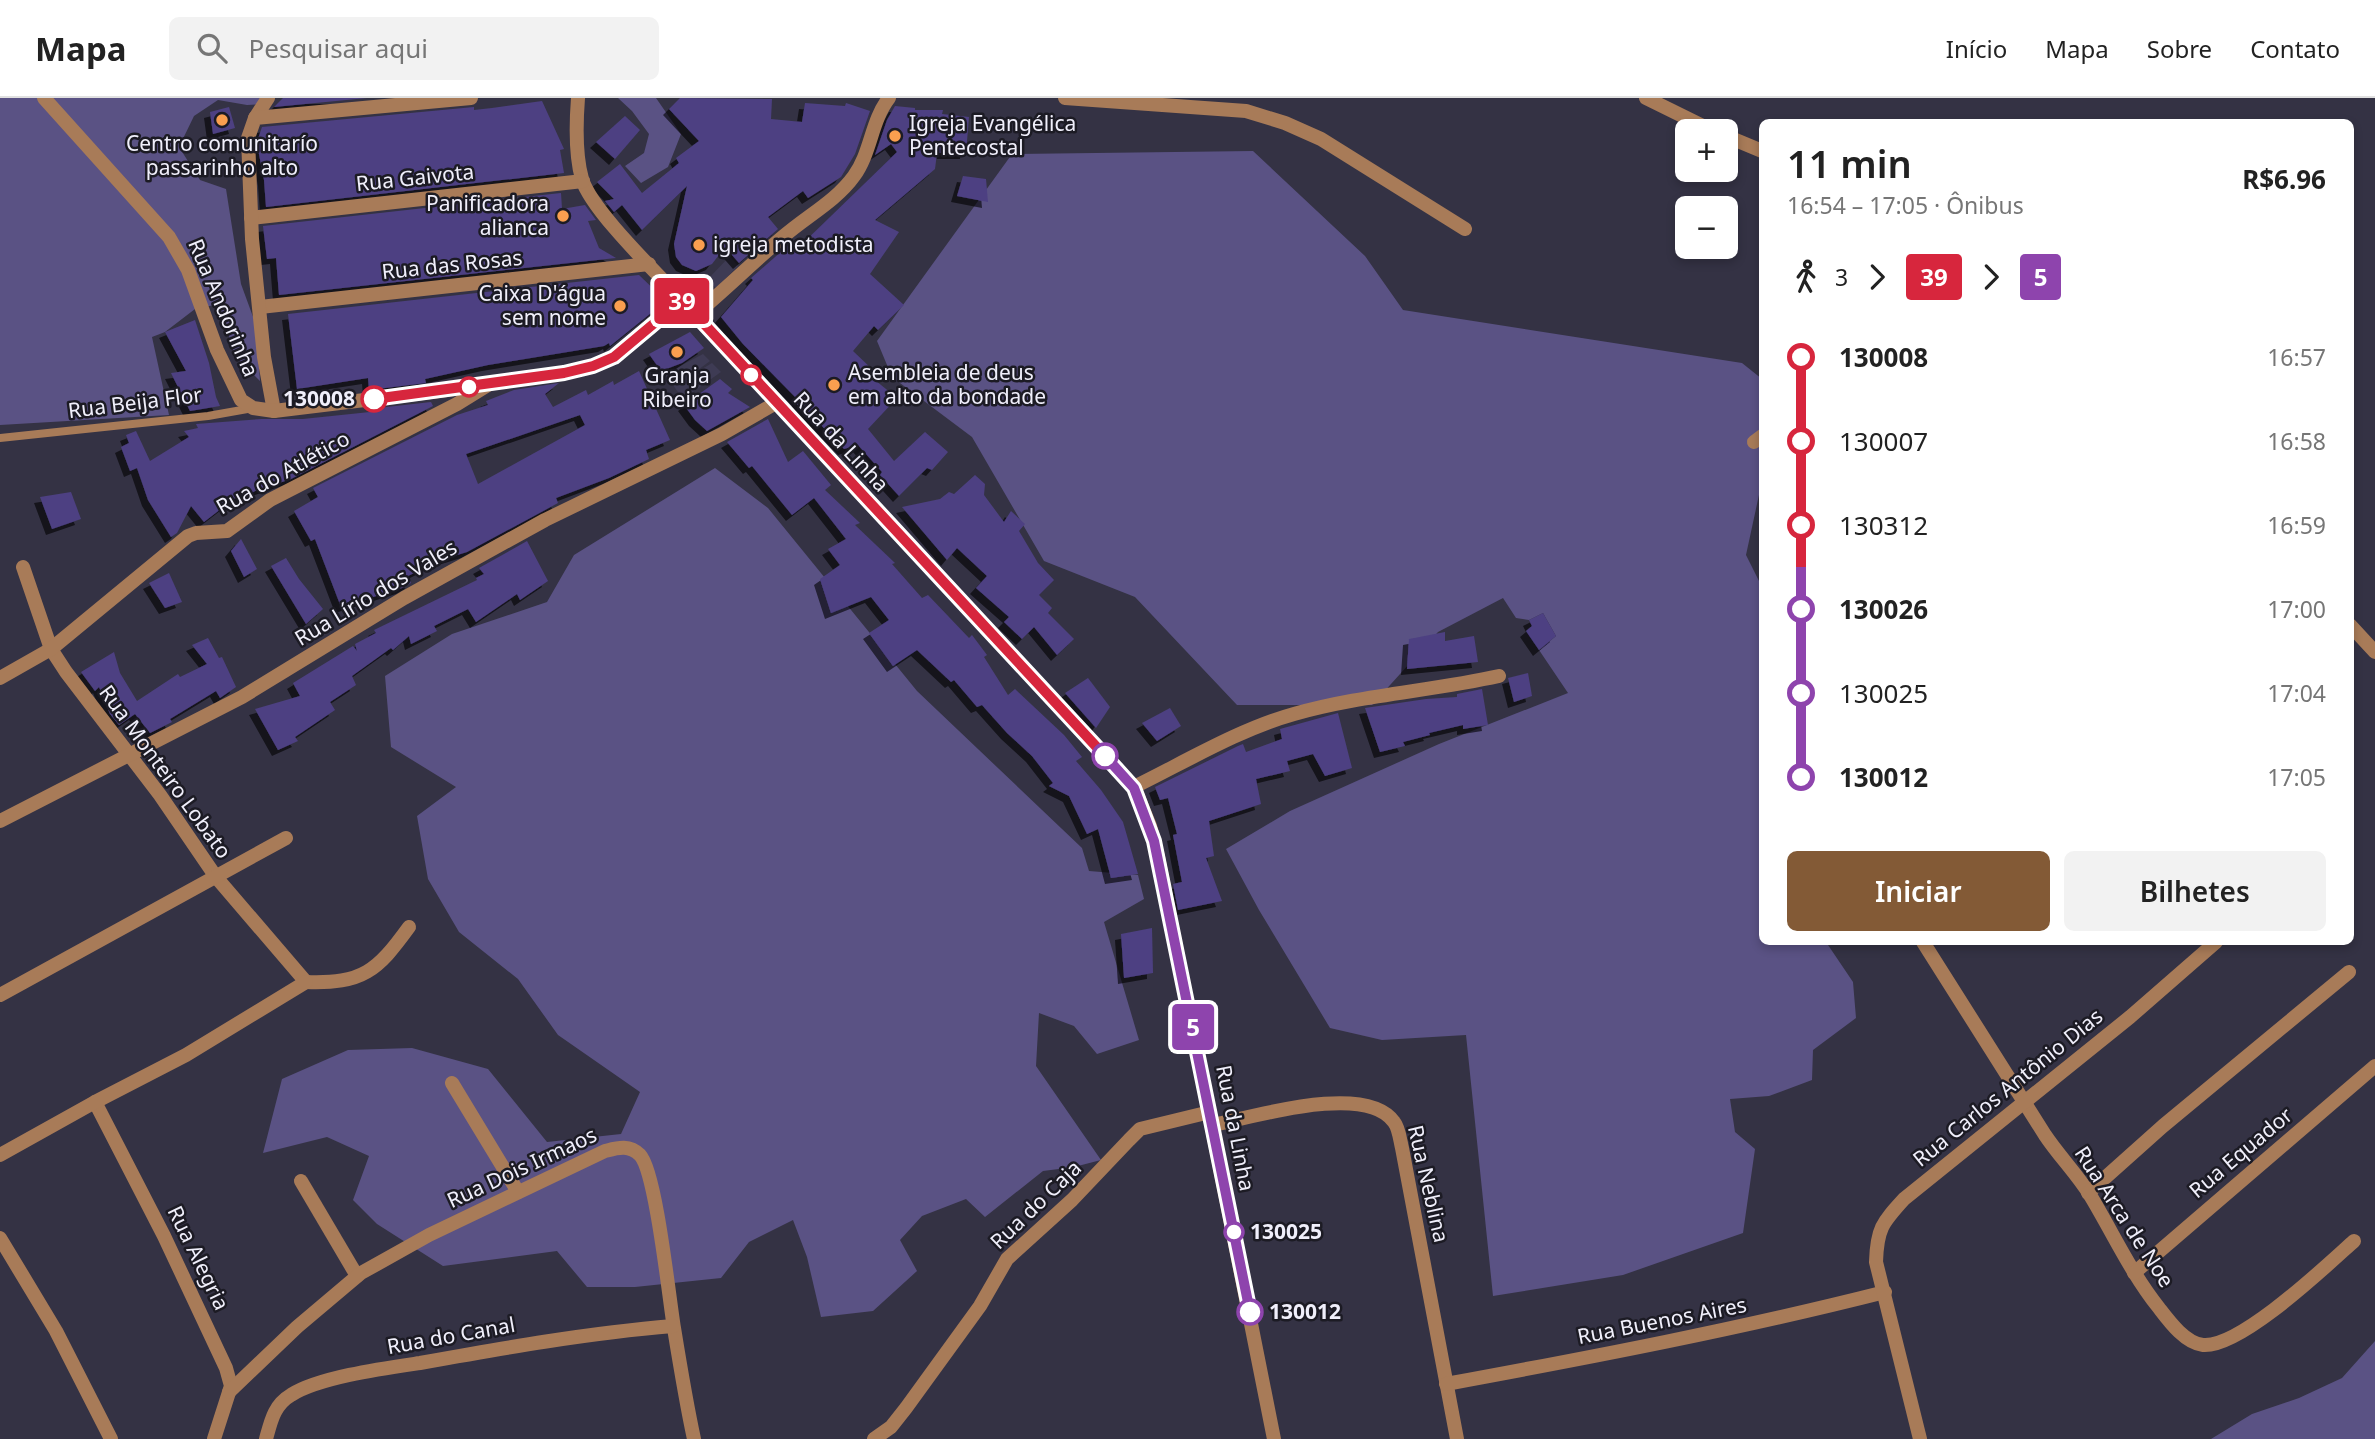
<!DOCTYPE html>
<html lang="pt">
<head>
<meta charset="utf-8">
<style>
	:root { --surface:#fff; --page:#f2f2f2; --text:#222; --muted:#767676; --line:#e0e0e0; --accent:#835a36 }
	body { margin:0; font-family:"Noto Sans",sans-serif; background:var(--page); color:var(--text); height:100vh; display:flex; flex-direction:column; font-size:26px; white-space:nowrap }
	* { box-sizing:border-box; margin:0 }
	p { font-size:23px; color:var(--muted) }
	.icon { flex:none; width:38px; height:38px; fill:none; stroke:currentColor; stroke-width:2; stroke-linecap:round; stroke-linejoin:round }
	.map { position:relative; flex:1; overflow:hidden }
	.details { position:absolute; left:1759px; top:21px; width:595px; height:826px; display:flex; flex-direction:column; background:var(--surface); border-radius:10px; box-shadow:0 4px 10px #0003 }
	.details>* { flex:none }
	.badge { padding:0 14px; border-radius:5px; font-size:24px; line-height:46px }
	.controls { position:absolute; left:1675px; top:21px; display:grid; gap:14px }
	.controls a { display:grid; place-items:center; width:63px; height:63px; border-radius:10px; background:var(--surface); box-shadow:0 4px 10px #0003; font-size:35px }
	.map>.badge { position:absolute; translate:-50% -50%; box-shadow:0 0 0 4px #fff }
	.legs { display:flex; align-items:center; gap:10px; height:77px; padding:0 28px; font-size:23px }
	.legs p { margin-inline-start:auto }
	.head { display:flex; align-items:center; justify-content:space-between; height:119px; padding:0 28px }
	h1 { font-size:38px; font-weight:600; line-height:52px }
	.button { display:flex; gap:14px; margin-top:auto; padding:14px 28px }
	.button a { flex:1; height:80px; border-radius:10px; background:var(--accent); color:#fff; font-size:28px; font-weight:600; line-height:80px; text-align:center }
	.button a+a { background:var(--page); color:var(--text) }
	ul { padding:0 28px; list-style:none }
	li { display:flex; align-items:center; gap:24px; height:84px; font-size:26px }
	li i { display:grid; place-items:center; width:10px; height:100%; margin:0 9px; background:currentColor }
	li i::after { content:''; width:18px; height:18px; margin:-9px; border:5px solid; border-radius:50%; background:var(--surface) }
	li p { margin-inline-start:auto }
	li:first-child i { background:linear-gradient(#0000 50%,currentColor 0) }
	li:last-child i { background:linear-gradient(currentColor 50%,#0000 0) }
	header { display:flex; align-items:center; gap:42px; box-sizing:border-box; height:98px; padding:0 35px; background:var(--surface); border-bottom:2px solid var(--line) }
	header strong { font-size:33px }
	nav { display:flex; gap:38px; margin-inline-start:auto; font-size:24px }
	.search { width:490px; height:63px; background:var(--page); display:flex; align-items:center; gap:18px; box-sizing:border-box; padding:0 24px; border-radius:10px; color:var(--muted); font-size:26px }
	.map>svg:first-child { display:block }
	.built { fill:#3e3b54 }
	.green { fill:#5a5284 }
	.building { fill:#4d4082; fill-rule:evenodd; filter:url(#shadow) }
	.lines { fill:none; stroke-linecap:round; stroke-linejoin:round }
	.service { stroke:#a87b58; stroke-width:8 }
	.minor { stroke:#a87b58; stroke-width:14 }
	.tertiary { stroke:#a87b58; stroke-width:14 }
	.line-1-casing { stroke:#fff; stroke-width:16 }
	.line-2-casing { stroke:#fff; stroke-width:16 }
	.line-1 { stroke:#d7263d; stroke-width:10 }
	.line-2 { stroke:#8e44ad; stroke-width:10 }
	.poi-dot { fill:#fa9f4f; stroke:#1c1b24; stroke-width:2.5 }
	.stop-1-dot { fill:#fff; stroke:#d7263d; stroke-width:3.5 }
	.stop-2-dot { fill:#fff; stroke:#8e44ad; stroke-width:3.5 }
	.labels { text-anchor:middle; stroke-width:5; stroke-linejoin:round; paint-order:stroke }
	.poi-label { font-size:21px; fill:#f0effb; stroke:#1c1b24; text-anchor:start }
	.street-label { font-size:21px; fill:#f0effb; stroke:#1c1b24 }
	.stop-label { font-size:21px; font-weight:bold; fill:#f0effb; stroke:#1c1b24; text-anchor:start }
</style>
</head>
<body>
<header>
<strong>Mapa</strong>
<div class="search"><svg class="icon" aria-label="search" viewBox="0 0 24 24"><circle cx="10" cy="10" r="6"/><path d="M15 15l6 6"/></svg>Pesquisar aqui</div>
<nav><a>Início</a><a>Mapa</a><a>Sobre</a><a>Contato</a></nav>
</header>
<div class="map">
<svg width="2375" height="1341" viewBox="0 0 2375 1341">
	<defs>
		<filter id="shadow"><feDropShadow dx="-6" dy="6" stdDeviation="0" flood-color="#0009"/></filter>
	</defs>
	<rect width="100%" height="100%" fill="#343244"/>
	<g class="built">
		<polygon points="730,158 738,168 716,190 707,182"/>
		<polygon points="703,256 710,263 687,280 712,265 721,274 683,301 665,276"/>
	</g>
	<g class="green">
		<polygon points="0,0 269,0 265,6 247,7 218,2 194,18 179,49 200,82 226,91 241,186 256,227 260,283 235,258 219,206 195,211 165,234 152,239 169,317 0,327"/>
		<polygon points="618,0 656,0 681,36 668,69 641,85 625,68 644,55 649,36 632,13"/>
		<polygon points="1253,53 1365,158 1403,212 1742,265 1762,281 1762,298 1759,299 1762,312 1762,383 1746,457 1762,489 1762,844 1826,844 1853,884 1856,920 1813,952 1812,982 1769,998 1730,1001 1735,1034 1755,1051 1743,1135 1623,1177 1493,1198 1466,937 1382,942 1330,930 1259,812 1226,751 1290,713 1439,646 1568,595 1539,552 1556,538 1543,515 1529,522 1516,520 1503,500 1438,534 1372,607 1237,607 1135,499 1044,463 972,339 892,279 877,243 1012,56"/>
		<polygon points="715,370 768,410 917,593 1082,750 1089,773 1138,777 1144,801 1104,824 1139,942 1097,956 1074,928 1039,915 1036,968 1101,1062 1074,1069 1043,1073 985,1119 966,1101 922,1118 900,1142 917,1173 873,1213 821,1219 807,1159 793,1122 749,1144 721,1180 635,1189 587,1189 557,1153 443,1168 377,1126 353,1102 369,1058 327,1039 263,1055 282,981 348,952 412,950 488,971 547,1044 621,1036 640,994 558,937 518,881 459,834 428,781 417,718 456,689 391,649 385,578 452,536 547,504 574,457"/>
		<polygon points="2375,1243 2375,1341 2211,1341 2252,1316 2299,1300 2342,1280"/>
	</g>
	<g class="building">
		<polygon points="283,0 367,0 274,9"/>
		<polygon points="680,0 772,1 771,21 802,24 805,5 845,8 846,5 870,13 855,56 841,79 808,100 803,93 768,119 778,131 739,165 725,149 712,166 696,173 682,167 676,159 674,146 687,88 642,132 622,107 614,114 605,103 614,101 597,84 620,66 642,95 679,65 676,60 699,43 669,11"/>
		<polygon points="542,3 564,51 560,52 564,75 266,109 264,82 258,51 258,41 262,29 474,9 474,12 492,10"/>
		<polygon points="895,8 915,10 915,12 943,12 942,16 969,19 966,55 937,55 935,71 875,122 899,134 870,176 904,207 878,232 874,228 853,253 874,273 870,278 897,300 868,331 894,363 925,334 948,354 932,372 927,370 899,398 880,377 882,374 858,347 844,351 819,325 817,327 795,304 798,302 743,246 721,219 753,182 751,180 791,145 797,151 897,54 891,46 875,57 887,22"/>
		<polygon points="229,9 235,30 213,36 210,14"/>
		<polygon points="625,18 640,32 615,61 596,44"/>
		<polygon points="963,78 986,81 988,104 957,98"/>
		<polygon points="561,95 562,111 585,107 596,122 588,123 599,150 616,160 279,197 276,160 267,161 263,128"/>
		<polygon points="639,177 666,203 610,248 609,245 604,248 488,267 425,281 426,285 369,292 368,280 297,291 288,216"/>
		<polygon points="195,222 209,265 216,299 220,308 190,313 171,275 186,273 165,234"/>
		<polygon points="690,234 704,250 682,265 661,273 649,256"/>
		<path d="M639,273L670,342L646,352L649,361L609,380L556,400L558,405L467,454L438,463L408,478L411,485L402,490L341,509L315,441L311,443L294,413L318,399L313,390L457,317L488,307L486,303L514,292L559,285L545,296L553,309L586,292L588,297L613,283L614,287ZM580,317L585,327L478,386L466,356Z"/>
		<polygon points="720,281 732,291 728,295 750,309 707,333 695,322 684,307"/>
		<polygon points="431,304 433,308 291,381 255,393 238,403 235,400 204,424 191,408 177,435 171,439 148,402 137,370 130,373 121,349 129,345 126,337 136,333 150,363 189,339 184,333 198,330 196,326 262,321 303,321 370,314 369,311"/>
		<polygon points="768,321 788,364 803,353 831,387 825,392 860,425 855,427 895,465 892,466 922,500 928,497 969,540 972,537 987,557 984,559 1008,597 1015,591 1064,637 1082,659 1076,663 1101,692 1123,724 1138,776 1111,780 1098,731 1087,736 1069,698 1049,688 1053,685 1032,658 1007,635 982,607 977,609 954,582 951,584 917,552 893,568 869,535 889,522 871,499 831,515 820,481 840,467 828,451 846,441 814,400 792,417 752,368 749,370 727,344"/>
		<polygon points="975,377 985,386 984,397 1004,424 1011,413 1025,426 1019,433 1038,465 1054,482 1039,497 1052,510 1048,515 1074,541 1057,557 1034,529 1022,541 1004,524 1009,519 976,490 987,478 957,450 947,462 902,409 940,401 949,394 954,396"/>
		<polygon points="71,394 81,421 52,431 40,399"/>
		<polygon points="241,441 257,471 244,479 231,453"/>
		<polygon points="527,443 548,483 520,502 517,496 476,524 468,511 434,528 437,533 411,546 409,538 393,552 391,550 352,578 356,587 330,604 335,612 295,639 298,643 278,652 255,611 300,598 293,585 353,548 357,553 355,546 376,535 374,532 477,482 476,480 484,476 479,470"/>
		<polygon points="286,460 299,481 323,511 306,526 271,468"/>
		<polygon points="169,475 182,504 165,510 149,485"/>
		<polygon points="1543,515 1556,538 1539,552 1526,533 1532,528 1529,522"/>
		<polygon points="1445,534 1445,543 1474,538 1478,564 1407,571 1409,541"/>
		<polygon points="208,540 219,560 222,559 236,589 220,600 216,593 170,621 172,624 150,635 135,616 119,627 110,616 99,589 95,593 81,574 114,554 120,575 137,603 178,576 180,579 207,566 192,547"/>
		<polygon points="1528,575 1532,598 1514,604 1508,580"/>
		<polygon points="1088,580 1110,609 1096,630 1065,595"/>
		<polygon points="1482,591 1488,627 1463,631 1463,627 1429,635 1430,637 1403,644 1405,648 1380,654 1365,610 1426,601 1457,599 1457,596"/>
		<polygon points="1170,610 1181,628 1157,643 1142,625"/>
		<polygon points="1338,615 1352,670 1325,678 1313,656 1287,663 1290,673 1256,681 1261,706 1209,723 1214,758 1206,760 1222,803 1178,812 1173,786 1182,784 1173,737 1177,736 1168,700 1160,702 1155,689 1238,648 1243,646 1246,654 1282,641 1280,631"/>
		<polygon points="1152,830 1153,875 1124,880 1121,836"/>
	</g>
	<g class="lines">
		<polyline class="service" points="0,340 208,318 253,310"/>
		<g class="minor">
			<path d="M578,0C576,26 575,56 582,81C591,112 658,176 682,202"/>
			<polyline points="1065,0 1246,13 1285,25 1321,41 1465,131"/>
			<polyline points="1646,0 1713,33"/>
			<polyline points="255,20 268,0"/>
			<polyline points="1726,38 1762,53"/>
			<polyline points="251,120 583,83"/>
			<polyline points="260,209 649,166"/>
			<path d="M696,216C726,191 754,163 784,138C807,118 836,103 854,78C871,55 871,23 889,0"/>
			<polyline points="274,313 264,259 252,141 248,40 255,20 471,0"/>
			<polyline points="1754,344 1762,338"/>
			<polyline points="23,469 51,551 66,574 160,697 216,779 306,884"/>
			<polyline points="2350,527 2375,554"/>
			<polyline points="0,580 51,551 188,438 196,435 227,433 270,402 457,306 491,285"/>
			<path d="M1134,689C1185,664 1240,631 1294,616C1361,597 1431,593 1499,578"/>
			<polyline points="0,723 242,599 404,500 545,422 722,336 776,305"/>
			<path d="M1923,844C1964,908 2004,973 2045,1037C2059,1058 2077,1076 2090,1097C2113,1135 2131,1175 2159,1210C2169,1223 2185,1245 2203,1247C2240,1250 2325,1169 2354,1143"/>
			<path d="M306,884C363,886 377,873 409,829"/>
			<polyline points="0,897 286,740"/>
			<polyline points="452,985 518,1094"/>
			<polyline points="95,1004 164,1138 226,1270 231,1288 214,1341"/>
			<path d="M1213,1027C1253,1019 1366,984 1394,1024C1399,1030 1400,1042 1402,1050L1457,1341"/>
			<polyline points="0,1057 95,1004 186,957 306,884"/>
			<polyline points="301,1083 357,1178"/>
			<polyline points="2088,1095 2163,1028 2349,874"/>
			<polyline points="2134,1175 2375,968"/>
			<path d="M1446,1286C1593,1259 1739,1231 1885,1194"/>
			<path d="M229,1294L297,1229L361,1175L429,1137L605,1053C617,1050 629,1046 640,1057C656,1074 669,1200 674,1230C680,1267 686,1304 694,1341"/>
			<path d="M266,1341C271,1323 274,1307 291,1297C319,1279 386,1270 420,1265C504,1250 588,1235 673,1228"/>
			<polyline points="874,1341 891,1329 906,1310 980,1208 1007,1161 1072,1102 1129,1042 1140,1031 1210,1014"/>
			<path d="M1920,1341L1876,1164C1877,1131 1882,1125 1904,1101L2130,919L2216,844"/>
		</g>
		<g class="tertiary">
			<polyline points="44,0 169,139 188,172 217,252 241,302 253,310 274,313 447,292 563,275 593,268 614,259 682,202 1134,689 1150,728 1158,759 1274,1341"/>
			<polyline points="0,1140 56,1233 111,1341"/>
		</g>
	</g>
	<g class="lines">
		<defs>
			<polyline id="line-1" points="374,301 564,275 593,268 614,259 682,202 1105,658"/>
			<polyline id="line-2" points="1105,658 1134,690 1154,743 1250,1214"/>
		</defs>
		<use href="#line-1" class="line-1-casing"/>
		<use href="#line-2" class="line-2-casing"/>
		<use href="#line-1" class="line-1"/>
		<use href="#line-2" class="line-2"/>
	</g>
	<g class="poi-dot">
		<circle cx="222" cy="22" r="7"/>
		<circle cx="895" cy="38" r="7"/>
		<circle cx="563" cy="118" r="7"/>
		<circle cx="699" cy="147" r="7"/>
		<circle cx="620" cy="208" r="7"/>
		<circle cx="677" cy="254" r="7"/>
		<circle cx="834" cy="287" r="7"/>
	</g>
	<g class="stop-1-dot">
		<circle cx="751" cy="277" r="9"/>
		<circle cx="469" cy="289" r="9"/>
		<circle cx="374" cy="301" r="12"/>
	</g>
	<g class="stop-2-dot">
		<circle cx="1105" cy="658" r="12"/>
		<circle cx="1234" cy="1134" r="9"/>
		<circle cx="1250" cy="1214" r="12"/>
	</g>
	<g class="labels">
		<g class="poi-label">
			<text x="909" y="33">Igreja Evangélica<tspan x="909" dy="24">Pentecostal</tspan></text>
			<text x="222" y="53" text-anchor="middle">Centro comunitarío<tspan x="222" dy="24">passarinho alto</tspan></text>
			<text x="549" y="113" text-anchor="end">Panificadora<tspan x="549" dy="24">alianca</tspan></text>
			<text x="713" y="154">igreja metodista</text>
			<text x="606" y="203" text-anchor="end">Caixa D'água<tspan x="606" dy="24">sem nome</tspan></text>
			<text x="848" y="282">Asembleia de deus<tspan x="848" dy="24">em alto da bondade</tspan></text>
			<text x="677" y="285" text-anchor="middle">Granja<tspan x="677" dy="24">Ribeiro</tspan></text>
		</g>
		<g class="street-label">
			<text transform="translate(415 80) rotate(-6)" y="7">Rua Gaivota</text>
			<text transform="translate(452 167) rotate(-6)" y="7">Rua das Rosas</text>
			<text transform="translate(223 210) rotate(67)" y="7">Rua Andorinha</text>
			<text transform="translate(135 305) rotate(-7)" y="7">Rua Beija Flor</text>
			<text transform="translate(841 344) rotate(47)" y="7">Rua da Linha</text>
			<text transform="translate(283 375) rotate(-29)" y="7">Rua do Atlético</text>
			<text transform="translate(376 495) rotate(-31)" y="7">Rua Lírio dos Vales</text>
			<text transform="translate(165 674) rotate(54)" y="7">Rua Monteiro Lobato</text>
			<text transform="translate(2008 990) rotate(-39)" y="7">Rua Carlos Antônio Dias</text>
			<text transform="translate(1235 1030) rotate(79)" y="7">Rua da Linha</text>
			<text transform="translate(2241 1055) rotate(-40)" y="7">Rua Equador</text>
			<text transform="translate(522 1070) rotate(-25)" y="7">Rua Dois Irmaos</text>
			<text transform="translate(1428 1086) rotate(77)" y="7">Rua Neblina</text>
			<text transform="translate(1036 1107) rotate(-44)" y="7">Rua do Caja</text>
			<text transform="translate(2124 1119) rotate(57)" y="7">Rua Arca de Noe</text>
			<text transform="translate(198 1160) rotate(64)" y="7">Rua Alegria</text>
			<text transform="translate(1662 1223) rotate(-11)" y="7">Rua Buenos Aires</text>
			<text transform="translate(451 1238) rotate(-10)" y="7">Rua do Canal</text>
		</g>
		<g class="stop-label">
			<text x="355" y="308" text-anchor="end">130008</text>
			<text x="1250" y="1141">130025</text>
			<text x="1269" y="1221">130012</text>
		</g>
	</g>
</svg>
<div class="controls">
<a>+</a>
<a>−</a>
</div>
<b class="badge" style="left:682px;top:203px;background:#d7263d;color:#fff">39</b>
<b class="badge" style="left:1193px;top:929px;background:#8e44ad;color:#fff">5</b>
<section class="details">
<div class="head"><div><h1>11 min</h1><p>16:54 – 17:05 · Ônibus</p></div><b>R$6.96</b></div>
<div class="legs"><svg class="icon" aria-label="walk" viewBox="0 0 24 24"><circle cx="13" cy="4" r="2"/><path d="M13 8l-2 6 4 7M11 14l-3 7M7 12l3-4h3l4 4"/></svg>3<svg class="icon" aria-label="forward" viewBox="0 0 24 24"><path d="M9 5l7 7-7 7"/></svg><b class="badge" style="background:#d7263d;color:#fff">39</b><svg class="icon" aria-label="forward" viewBox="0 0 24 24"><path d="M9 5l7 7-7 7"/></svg><b class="badge" style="background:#8e44ad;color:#fff">5</b></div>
<ul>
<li><i style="color:#d7263d"></i><b>130008</b><p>16:57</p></li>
<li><i style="color:#d7263d"></i><span>130007</span><p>16:58</p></li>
<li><i style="color:#d7263d"></i><span>130312</span><p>16:59</p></li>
<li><i style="color:#8e44ad"></i><b>130026</b><p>17:00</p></li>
<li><i style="color:#8e44ad"></i><span>130025</span><p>17:04</p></li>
<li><i style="color:#8e44ad"></i><b>130012</b><p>17:05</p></li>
</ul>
<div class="button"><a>Iniciar</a><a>Bilhetes</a></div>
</section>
</div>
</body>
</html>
